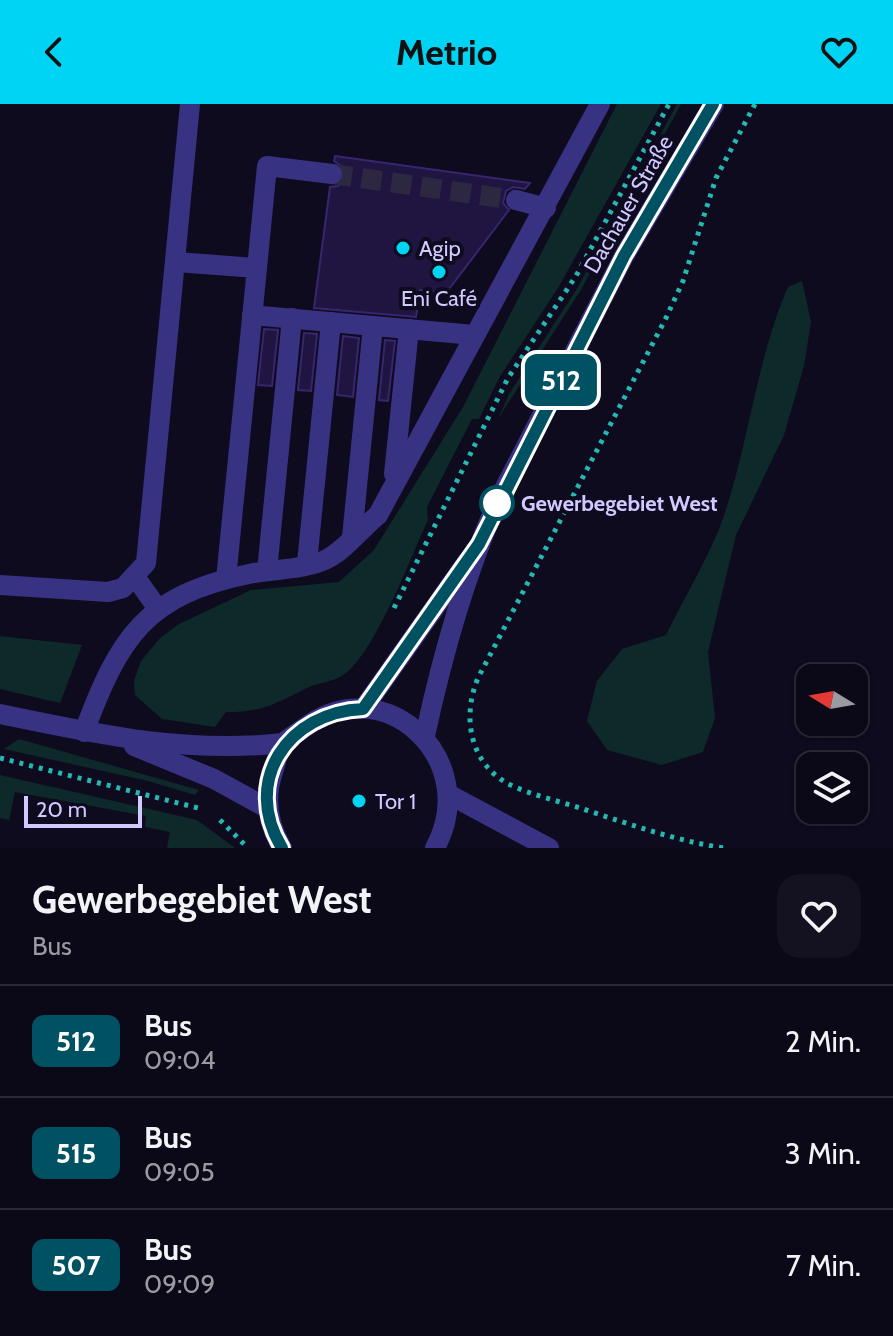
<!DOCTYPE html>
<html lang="de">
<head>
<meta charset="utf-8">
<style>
	:root { --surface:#0b0817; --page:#141120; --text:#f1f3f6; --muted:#9a9aa1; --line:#2b2936; --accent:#00d4f4 }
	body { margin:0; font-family:Cabin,sans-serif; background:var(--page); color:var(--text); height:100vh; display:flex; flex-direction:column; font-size:30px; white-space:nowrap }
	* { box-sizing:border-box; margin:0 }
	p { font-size:26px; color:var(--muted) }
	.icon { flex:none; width:44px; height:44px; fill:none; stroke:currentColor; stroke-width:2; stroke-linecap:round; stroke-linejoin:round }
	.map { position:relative; height:744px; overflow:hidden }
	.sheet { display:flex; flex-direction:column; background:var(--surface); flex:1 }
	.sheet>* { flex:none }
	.badge { padding:0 16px; border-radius:12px; font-size:28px; line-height:52px }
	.needle { width:52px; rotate:281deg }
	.tools { position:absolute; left:796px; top:560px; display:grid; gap:16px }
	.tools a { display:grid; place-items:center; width:72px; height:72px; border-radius:16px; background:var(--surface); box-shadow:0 2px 6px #0004,0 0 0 2px var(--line); font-size:40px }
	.scale { position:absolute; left:24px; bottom:20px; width:118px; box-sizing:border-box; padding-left:8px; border:4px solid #d1c9ff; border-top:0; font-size:22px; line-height:28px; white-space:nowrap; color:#d1c9ff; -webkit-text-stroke:6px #0f0b1f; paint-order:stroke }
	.map>.badge { position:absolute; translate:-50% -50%; box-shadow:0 0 0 4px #fff }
	.round { display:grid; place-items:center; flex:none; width:84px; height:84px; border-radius:24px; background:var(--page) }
	.head { display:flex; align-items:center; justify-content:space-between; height:136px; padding:0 32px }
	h1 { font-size:38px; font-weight:700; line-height:60px }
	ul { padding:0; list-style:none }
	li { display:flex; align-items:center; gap:24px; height:112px; padding:0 32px; border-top:2px solid var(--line) }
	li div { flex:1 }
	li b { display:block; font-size:30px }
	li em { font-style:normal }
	li .badge { min-width:88px; font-weight:700; text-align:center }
	header { display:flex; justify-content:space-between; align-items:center; height:104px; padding:0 32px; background:var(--accent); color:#111; font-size:36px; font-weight:700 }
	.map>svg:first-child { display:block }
	.green { fill:#0d2929 }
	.building { fill:#201541; stroke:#37266f; stroke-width:2 }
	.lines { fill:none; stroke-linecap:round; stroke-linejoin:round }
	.minor-tunnel { stroke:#2c2841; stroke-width:20; stroke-dasharray:20 10; stroke-linecap:butt }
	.path { stroke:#24b8b3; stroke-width:5; stroke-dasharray:4 6; stroke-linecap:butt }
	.minor { stroke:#383282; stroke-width:20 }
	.line-casing { stroke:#fff; stroke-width:18 }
	.line { stroke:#005262; stroke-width:12 }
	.poi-dot { fill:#00d4f4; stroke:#0f0b1f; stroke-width:3 }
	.stop-dot { fill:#fff; stroke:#005262; stroke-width:4 }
	.labels { text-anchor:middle; stroke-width:8; stroke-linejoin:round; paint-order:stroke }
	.street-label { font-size:22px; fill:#d1c9ff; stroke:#0f0b1f }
	.poi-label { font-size:22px; fill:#d1c9ff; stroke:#0f0b1f; text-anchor:start }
	.stop-label { font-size:22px; font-weight:bold; fill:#d1c9ff; stroke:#0f0b1f; text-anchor:start }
</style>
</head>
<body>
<header><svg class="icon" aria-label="back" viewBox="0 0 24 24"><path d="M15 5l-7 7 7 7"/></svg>Metrio<svg class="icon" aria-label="heart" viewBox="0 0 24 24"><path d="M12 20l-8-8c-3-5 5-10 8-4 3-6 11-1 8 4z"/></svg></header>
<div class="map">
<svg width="893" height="744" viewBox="0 0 893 744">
	<rect width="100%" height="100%" fill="#0f0b1f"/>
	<g class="green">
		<path d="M617,0H661L558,184L499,274L479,315H472L427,403L428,416C411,452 374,552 342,572C331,578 318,579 307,584C274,600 264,608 226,608L215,623L162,615L135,591L134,577L141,557L160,534L179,520L251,486L339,478L374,446L463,303Z"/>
		<polygon points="677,0 681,0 582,184 498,315 509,290 578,183"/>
		<path d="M802,177L811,218L804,262L784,331L736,431L708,548L715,614L703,648L662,661L607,646L587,617L597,577L622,545L666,531C684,494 706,458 721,420C749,342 755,259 788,183Z"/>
		<polygon points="0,532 82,541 60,599 0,585"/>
		<polygon points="19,635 199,686 195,691 148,677 4,645"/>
		<polygon points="0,671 197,716 235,744 167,744 170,728 145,723 146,712 15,688 9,716 0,714"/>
	</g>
	<g class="building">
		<polygon points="335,52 530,79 525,85 513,83 506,87 503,99 509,106 446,189 420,186 416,213 314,204 330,83 338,82 345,72 344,64 334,57"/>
		<polygon points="264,225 278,226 272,282 258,281"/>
		<polygon points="304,229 317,230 311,287 298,286"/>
		<polygon points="343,232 359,234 353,293 337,291"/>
		<polygon points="385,236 395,237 388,297 379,296"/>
	</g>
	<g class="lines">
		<polyline class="minor-tunnel" points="332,70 516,96"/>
		<g class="path">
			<polyline points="394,504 508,274 576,172 669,0"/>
			<polyline points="0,654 198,704"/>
			<polyline points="220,716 244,740"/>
			<path d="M723,744C674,736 632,721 586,706C563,698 538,693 515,683C470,664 461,614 478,574L666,214L683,177L716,74L755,0"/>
		</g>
		<g class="minor">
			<polyline points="516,96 546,104"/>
			<polyline points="176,158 257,164 226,475"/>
			<polyline points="257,164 267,62 332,70"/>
			<polyline points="252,211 474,231"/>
			<polyline points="394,370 409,225"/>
			<polyline points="352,433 373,222"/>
			<polyline points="307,459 331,218"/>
			<polyline points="267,467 292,214"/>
			<polyline points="136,474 158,505"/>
			<polyline points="0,481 108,488 123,484 146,459 190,0"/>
			<polyline points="363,605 467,458"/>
			<path d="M0,610C96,630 185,650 284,639"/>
			<path d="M84,628C119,534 145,491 249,470C272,465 306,466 327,455C345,446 362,424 378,411L600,0"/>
			<path d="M425,632C442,553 464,473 497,399L624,152L714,0"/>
			<polyline points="134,642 214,675 267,704"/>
			<polyline points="450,691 549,744"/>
			<path d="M282,744C268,720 264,694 273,668C276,659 278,646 284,639C288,633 298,629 304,624C384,563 483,656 435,744"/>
		</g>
	</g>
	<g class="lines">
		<defs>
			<path id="line" d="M282,744C241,677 288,608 363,605L479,440L624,152L713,0"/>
		</defs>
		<use href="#line" class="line-casing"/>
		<use href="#line" class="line"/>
	</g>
	<g class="poi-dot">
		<circle cx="403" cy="144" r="8"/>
		<circle cx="439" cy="168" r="8"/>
		<circle cx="359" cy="697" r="8"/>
	</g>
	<circle class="stop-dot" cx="497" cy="399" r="16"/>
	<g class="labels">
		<g class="street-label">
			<text transform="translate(628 100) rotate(-60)" y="8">Dachauer Straße</text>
		</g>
		<g class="poi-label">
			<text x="419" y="152">Agip</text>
			<text x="439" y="202" text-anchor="middle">Eni Café</text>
			<text x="375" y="705">Tor 1</text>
		</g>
		<g class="stop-label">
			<text x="521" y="407">Gewerbegebiet West</text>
		</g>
	</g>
</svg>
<div class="tools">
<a><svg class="needle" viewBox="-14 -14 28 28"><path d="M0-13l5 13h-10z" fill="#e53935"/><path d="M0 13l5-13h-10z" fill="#9a9aa1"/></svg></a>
<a><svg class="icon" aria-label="layers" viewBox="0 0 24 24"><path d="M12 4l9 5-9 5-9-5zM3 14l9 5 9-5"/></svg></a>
</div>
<div class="scale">20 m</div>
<b class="badge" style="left:561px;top:276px;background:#005262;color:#fff">512</b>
</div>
<section class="sheet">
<div class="head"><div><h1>Gewerbegebiet West</h1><p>Bus</p></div><a class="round"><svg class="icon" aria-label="heart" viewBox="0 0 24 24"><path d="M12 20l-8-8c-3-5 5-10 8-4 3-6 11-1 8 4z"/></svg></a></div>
<ul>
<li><span class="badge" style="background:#005262;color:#fff">512</span><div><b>Bus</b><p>09:04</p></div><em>2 Min.</em></li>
<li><span class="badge" style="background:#005262;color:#fff">515</span><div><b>Bus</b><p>09:05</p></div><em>3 Min.</em></li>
<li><span class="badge" style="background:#005262;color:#fff">507</span><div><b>Bus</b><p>09:09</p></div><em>7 Min.</em></li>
</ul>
</section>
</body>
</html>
